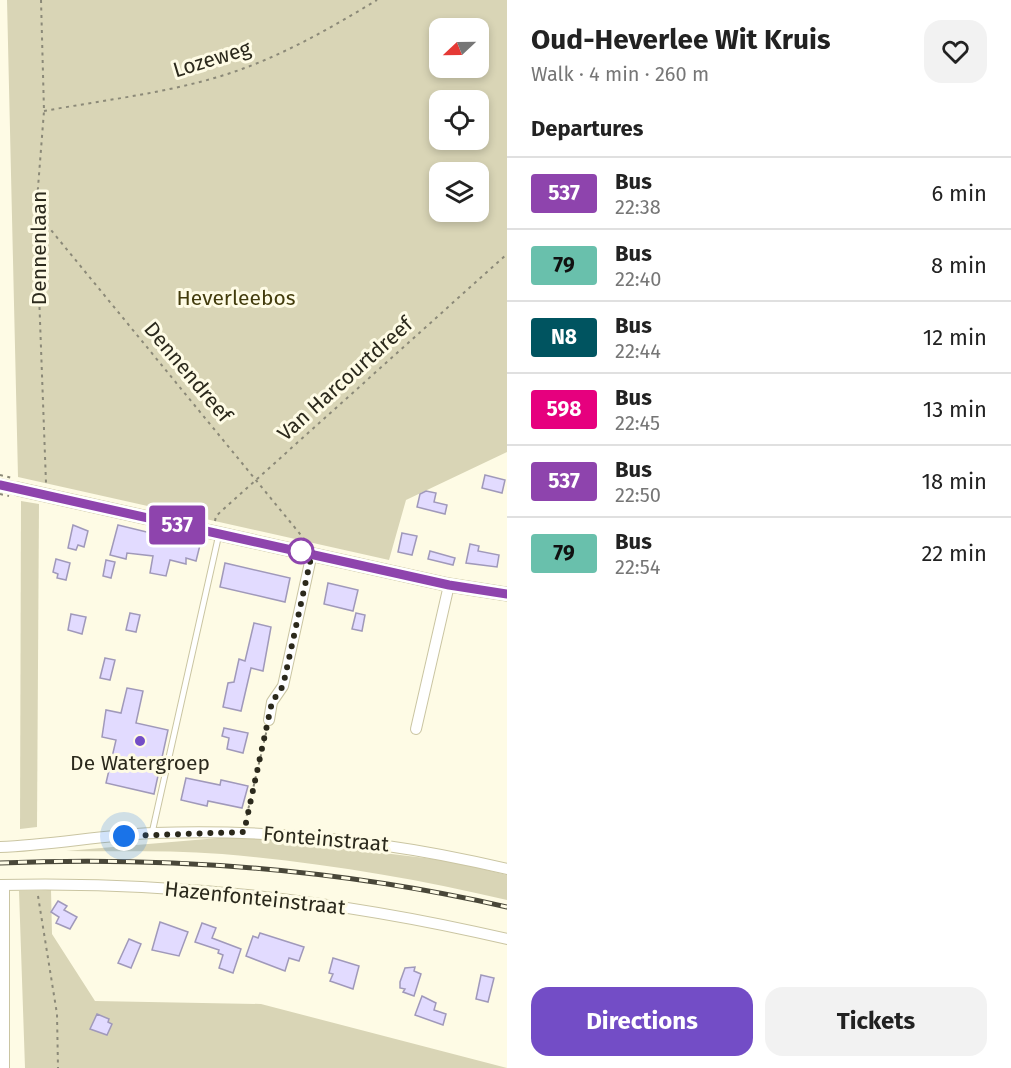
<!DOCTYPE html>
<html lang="en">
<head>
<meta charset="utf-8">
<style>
	:root { --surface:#fff; --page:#f2f2f2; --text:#222; --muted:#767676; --line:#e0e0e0; --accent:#734dc6 }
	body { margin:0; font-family:"Fira Sans",sans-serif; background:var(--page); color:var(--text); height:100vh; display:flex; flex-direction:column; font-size:22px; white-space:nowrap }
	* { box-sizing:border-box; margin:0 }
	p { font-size:20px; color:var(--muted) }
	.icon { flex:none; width:33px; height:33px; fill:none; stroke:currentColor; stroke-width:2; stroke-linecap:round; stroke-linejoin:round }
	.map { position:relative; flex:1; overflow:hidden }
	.details { display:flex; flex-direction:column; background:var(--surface); width:504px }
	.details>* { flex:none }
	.badge { padding:0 12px; border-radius:4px; font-size:21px; line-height:39px }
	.needle { width:39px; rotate:248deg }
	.tools { position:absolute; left:429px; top:18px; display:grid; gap:12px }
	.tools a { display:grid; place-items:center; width:60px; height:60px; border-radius:12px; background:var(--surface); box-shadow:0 3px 9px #0003; font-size:30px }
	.you { position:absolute; width:30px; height:30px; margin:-15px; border:4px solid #fff; border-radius:50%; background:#1a73e8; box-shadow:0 0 0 9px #1a73e833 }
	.map>.badge { position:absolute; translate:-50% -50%; box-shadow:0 0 0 3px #fff }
	h2 { padding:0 24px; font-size:22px; line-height:54px }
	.round { display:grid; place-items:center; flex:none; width:63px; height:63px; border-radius:18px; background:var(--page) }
	.head { display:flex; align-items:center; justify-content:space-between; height:102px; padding:0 24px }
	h1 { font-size:28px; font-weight:700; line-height:45px }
	.button { display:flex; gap:12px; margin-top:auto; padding:12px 24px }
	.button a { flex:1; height:69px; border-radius:18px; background:var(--accent); color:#fff; font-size:24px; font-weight:700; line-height:69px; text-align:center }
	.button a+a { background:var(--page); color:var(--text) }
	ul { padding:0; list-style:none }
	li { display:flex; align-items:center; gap:18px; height:72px; padding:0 24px; border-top:2px solid var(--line) }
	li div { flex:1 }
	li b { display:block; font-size:22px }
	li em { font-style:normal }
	li .badge { min-width:66px; font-weight:700; text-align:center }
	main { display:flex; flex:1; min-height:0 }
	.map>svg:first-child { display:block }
	.green { fill:#d9d5b6; fill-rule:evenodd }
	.building { fill:#e2dbff; stroke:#a099ba; stroke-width:1.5 }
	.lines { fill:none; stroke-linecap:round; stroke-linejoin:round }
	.secondary-tunnel { stroke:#d4d1bd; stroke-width:14; stroke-dasharray:14 7; stroke-linecap:butt }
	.lane-casing { stroke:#cac5a2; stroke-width:7 }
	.street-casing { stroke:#cac5a2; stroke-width:12 }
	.secondary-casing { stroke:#cac5a2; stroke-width:15 }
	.highway-casing { stroke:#cac5a2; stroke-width:20 }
	.path { stroke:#8b8978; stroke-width:2; stroke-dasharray:3 4.5; stroke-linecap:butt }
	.lane { stroke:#fff; stroke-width:5 }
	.street { stroke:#fff; stroke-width:10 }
	.secondary { stroke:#fff; stroke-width:14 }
	.highway { stroke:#fff; stroke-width:18 }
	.rail-casing { stroke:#494739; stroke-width:5 }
	.rail { stroke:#fefbe5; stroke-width:3; stroke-dasharray:9; stroke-linecap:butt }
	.line-casing { stroke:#fff; stroke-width:14 }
	.line { stroke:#8e44ad; stroke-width:9 }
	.walk { stroke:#2b291c; stroke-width:6; stroke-dasharray:0 10.8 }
	.stop-dot { fill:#fff; stroke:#8e44ad; stroke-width:3 }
	.poi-dot { fill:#734dc6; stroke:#fefbe5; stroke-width:2 }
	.labels { text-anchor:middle; stroke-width:6; stroke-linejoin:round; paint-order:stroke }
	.street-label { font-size:21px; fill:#2b291c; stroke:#fefbe5 }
	.park-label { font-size:21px; fill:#423b0c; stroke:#fefbe5 }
	.poi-label { font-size:21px; fill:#2b291c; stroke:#fefbe5 }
</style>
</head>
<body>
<main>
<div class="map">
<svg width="507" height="1068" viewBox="0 0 507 1068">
	<rect width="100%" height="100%" fill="#fefbe5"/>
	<g class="green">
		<path d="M7,0H507V452L406,500L389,560L18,477ZM478,28V68H440V28ZM478,100V140H440V100ZM478,172V212H440V172Z"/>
		<polygon points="21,501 39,504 37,827 20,829"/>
		<path d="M242,836L450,861L507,875V900C414,878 318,862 222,854C171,850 118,852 66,851Z"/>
		<polygon points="51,890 52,934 95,1001 261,1004 507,1068 25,1068 19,891"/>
	</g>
	<g class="building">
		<polygon points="485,475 505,480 502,493 482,488"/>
		<polygon points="426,491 436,493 434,502 447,505 445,514 417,507 420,494"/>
		<polygon points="73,525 88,531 84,547 78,545 76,550 68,548"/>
		<polygon points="118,525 200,545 196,561 186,558 186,564 170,560 166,576 150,573 153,556 127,553 126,559 110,555"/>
		<polygon points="402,533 417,536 412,555 398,552"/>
		<polygon points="470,544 479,546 478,551 499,555 497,567 466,563"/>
		<polygon points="430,551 455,558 453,565 428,559"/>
		<polygon points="56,559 70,563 66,580 57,578 58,574 53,572"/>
		<polygon points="106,560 115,562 111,578 103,576"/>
		<polygon points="225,563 290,578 285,602 220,587"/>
		<polygon points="328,583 358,590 353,611 324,604"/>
		<polygon points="130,613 140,615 136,632 126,630"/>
		<polygon points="356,613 365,615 362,631 352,629"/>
		<polygon points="71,614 86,617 82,634 68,630"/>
		<polygon points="254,623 271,627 263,671 251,668 241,711 223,707 228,683 234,682 239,659 245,661"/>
		<polygon points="105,658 115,660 110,680 100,678"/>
		<polygon points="127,688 143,691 136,723 168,730 154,794 106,783 116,740 102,737 106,710 121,713"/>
		<polygon points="224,728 248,733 243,753 227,749 229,738 222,736"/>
		<polygon points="186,778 220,785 221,780 248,786 242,808 208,801 207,806 181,800"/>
		<polygon points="58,901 67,906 64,910 77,917 70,929 56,923 59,917 51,912"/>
		<polygon points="160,922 188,932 179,956 152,950"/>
		<polygon points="202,923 216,928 212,938 241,949 233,973 219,968 223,955 218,953 219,950 195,942"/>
		<polygon points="260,933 304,947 299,961 289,958 285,971 246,956 253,936 258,938"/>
		<polygon points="129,939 141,944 131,968 118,963"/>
		<polygon points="333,958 359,966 353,989 330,981 333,974 329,973"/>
		<polygon points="415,967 414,971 421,974 414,996 403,992 405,989 400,988 400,982 405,968"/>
		<polygon points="481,975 494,978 488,1002 476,999"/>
		<polygon points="422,996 436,1003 434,1010 446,1014 443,1025 415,1015"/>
		<polygon points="97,1014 109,1019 108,1022 112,1024 107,1035 90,1029"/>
	</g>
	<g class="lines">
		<polyline class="secondary-tunnel" points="0,485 18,489"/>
		<defs>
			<polyline id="lane" points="152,833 219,534"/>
			<g id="street">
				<polyline points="269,720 272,702 283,686 312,553"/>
				<polyline points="416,729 449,585"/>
				<path d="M0,847C52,845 103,835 154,833C274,829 391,841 507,869"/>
				<path d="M0,885C170,881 341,900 507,939"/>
			</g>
			<polyline id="secondary" points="18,489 449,585 507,594"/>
			<polyline id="highway" points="0,890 0,1068"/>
		</defs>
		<use href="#lane" class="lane-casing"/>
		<use href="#street" class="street-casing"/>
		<use href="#secondary" class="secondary-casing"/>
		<use href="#highway" class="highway-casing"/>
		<g class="path">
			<polyline points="41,0 44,111 36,213 46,483"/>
			<path d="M44,111C109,99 179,92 242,69C289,52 334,26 377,0"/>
			<polyline points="37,213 305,540"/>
			<polyline points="0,475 12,478"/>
			<polyline points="0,494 9,496"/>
			<polyline points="215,521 216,516 257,479 507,254"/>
			<polyline points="245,823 267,729"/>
			<polyline points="38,896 57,1014 58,1068"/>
		</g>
		<use href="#lane" class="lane"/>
		<use href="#street" class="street"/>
		<use href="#secondary" class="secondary"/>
		<use href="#highway" class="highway"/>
		<defs>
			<path id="rail" d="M0,863C170,856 340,869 507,907"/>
		</defs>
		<use href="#rail" class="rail-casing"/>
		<use href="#rail" class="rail"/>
	</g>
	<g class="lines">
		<defs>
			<polyline id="line" points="0,485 449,585 507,594"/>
		</defs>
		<use href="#line" class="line-casing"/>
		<use href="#line" class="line"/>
		<polyline class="walk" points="124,836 244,832 272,702 283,686 312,553 308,544 301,551"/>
	</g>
	<circle class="stop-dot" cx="301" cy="551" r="12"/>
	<circle class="poi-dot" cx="140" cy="741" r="6"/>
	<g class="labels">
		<g class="street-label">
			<text transform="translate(212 59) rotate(-17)" y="7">Lozeweg</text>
			<text transform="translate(39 248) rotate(-90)" y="7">Dennenlaan</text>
			<text transform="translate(188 372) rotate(50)" y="7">Dennendreef</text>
			<text transform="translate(345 379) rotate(-42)" y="7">Van Harcourtdreef</text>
			<text transform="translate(326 839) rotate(5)" y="7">Fonteinstraat</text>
			<text transform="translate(255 898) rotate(6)" y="7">Hazenfonteinstraat</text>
		</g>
		<g class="park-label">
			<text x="236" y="305">Heverleebos</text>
		</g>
		<g class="poi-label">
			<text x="140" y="770">De Watergroep</text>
		</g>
	</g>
</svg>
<div class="tools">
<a><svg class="needle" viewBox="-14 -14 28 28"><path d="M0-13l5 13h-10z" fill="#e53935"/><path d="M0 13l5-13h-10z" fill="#767676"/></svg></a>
<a><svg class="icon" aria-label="locate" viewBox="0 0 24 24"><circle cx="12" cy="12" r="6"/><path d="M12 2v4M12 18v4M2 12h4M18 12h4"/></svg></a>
<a><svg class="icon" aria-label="layers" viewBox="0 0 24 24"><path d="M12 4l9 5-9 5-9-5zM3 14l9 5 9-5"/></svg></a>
</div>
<div class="you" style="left:124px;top:836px"></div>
<b class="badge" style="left:177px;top:525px;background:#8e44ad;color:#fff">537</b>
</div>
<section class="details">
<div class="head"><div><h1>Oud-Heverlee Wit Kruis</h1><p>Walk · 4 min · 260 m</p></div><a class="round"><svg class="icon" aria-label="heart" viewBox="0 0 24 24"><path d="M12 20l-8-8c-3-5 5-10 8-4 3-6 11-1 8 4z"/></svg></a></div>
<h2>Departures</h2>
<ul>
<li><span class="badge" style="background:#8e44ad;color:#fff">537</span><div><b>Bus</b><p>22:38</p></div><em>6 min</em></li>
<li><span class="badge" style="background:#69c0ac;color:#111">79</span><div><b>Bus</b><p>22:40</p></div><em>8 min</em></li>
<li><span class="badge" style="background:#005460;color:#fff">N8</span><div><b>Bus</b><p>22:44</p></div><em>12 min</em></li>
<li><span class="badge" style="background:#e6007e;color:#fff">598</span><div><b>Bus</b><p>22:45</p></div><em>13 min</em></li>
<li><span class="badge" style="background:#8e44ad;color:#fff">537</span><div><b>Bus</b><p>22:50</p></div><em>18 min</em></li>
<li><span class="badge" style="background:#69c0ac;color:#111">79</span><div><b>Bus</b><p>22:54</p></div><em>22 min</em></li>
</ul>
<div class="button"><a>Directions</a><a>Tickets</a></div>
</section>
</main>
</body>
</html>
